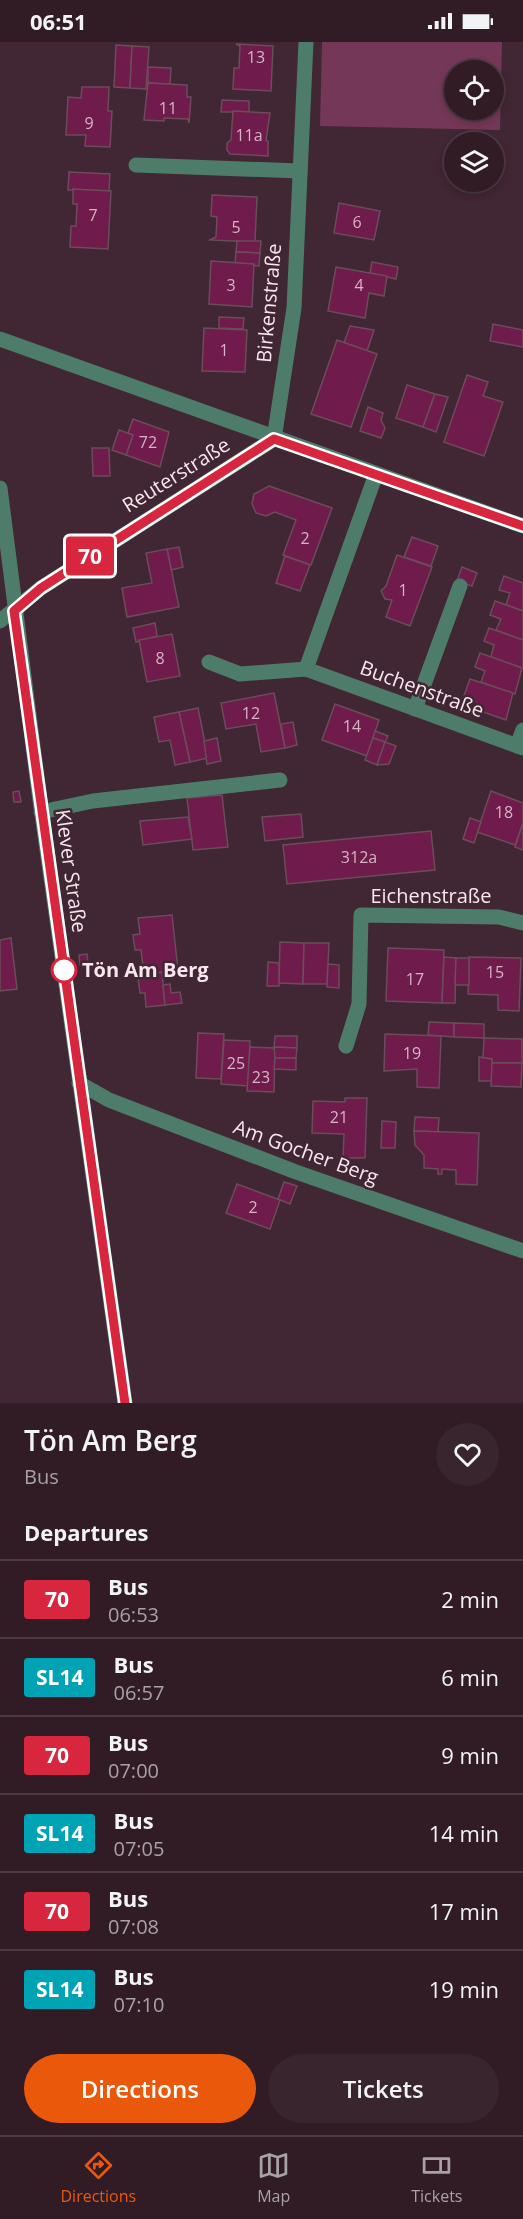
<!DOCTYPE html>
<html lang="en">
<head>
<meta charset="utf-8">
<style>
	:root { --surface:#311c26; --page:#39252e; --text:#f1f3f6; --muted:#a8a1a7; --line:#4c3a43; --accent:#ea580c }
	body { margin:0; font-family:"Open Sans",sans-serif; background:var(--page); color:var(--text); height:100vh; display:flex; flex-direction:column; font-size:22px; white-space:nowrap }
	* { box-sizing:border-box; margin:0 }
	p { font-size:20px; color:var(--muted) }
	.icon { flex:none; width:33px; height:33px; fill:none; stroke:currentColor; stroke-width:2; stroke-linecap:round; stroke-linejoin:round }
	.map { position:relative; height:1361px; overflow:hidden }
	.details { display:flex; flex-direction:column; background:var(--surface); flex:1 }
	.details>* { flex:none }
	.badge { padding:0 12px; border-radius:4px; font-size:21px; line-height:39px }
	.tools { position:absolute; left:444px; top:18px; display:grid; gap:12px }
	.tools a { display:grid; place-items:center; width:60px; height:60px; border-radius:50%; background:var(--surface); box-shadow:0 3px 9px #0003,0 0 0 2px var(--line); font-size:30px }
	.map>.badge { position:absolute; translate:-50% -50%; box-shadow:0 0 0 3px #fff }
	h2 { padding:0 24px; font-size:22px; line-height:54px }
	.round { display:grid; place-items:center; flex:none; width:63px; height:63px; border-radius:32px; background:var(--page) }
	.head { display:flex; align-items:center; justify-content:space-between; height:102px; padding:0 24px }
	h1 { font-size:28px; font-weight:600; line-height:45px }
	.cta { display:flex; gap:12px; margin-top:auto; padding:12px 24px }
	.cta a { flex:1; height:69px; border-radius:36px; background:var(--accent); color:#fff; font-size:24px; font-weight:600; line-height:69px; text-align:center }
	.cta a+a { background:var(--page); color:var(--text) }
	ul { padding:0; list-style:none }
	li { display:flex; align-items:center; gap:18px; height:78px; padding:0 24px; border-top:2px solid var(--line) }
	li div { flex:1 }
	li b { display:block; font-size:22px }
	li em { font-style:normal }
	li .badge { min-width:66px; font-weight:700; text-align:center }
	.status { display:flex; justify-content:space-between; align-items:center; height:42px; padding:0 30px; background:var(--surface); direction:ltr }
	.status svg { height:16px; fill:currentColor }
	.menu { display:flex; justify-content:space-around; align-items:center; height:84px; border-top:2px solid var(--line); background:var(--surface); font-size:16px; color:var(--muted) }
	.menu a { display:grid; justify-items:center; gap:3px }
	.menu .selected { color:var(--accent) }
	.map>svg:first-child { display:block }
	.green { fill:#753757; fill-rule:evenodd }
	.building { fill:#6f1b4b; stroke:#6b4c5a; stroke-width:1.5 }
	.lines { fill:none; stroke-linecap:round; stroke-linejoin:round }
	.minor { stroke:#4e7c6b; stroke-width:15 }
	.line-casing { stroke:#fff; stroke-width:14 }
	.line { stroke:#d7263d; stroke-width:9 }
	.stop-dot { fill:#fff; stroke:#d7263d; stroke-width:3 }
	.labels { text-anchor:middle; stroke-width:5; stroke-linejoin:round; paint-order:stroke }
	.number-label { font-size:16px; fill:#d6b3c5 }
	.street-label { font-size:20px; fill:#f9e6ee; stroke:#412633 }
	.stop-label { font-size:20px; font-weight:bold; fill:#f9e6ee; stroke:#412633; text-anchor:start }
</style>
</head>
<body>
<div class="status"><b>06:51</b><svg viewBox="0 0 49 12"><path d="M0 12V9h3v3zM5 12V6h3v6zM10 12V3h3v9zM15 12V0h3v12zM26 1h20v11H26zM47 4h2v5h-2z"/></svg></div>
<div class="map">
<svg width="523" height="1361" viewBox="0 0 523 1361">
	<rect width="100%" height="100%" fill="#412633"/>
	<path class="green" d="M322,0H502L500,88L320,84ZM454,28H494V68H454Z"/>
	<g class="building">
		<polygon points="236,2 273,4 271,49 233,47 234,26 239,26 240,4"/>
		<polygon points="116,3 132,4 130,46 114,45"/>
		<polygon points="132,4 149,5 146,47 130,46"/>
		<polygon points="148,25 171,26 170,42 148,41"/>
		<polygon points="148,41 187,43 187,55 191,55 189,81 188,77 164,76 164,79 144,78"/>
		<polygon points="82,45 109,45 108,69 112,69 110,105 85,104 86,93 66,93 68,55 81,56"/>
		<polygon points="222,58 249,59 249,70 221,70"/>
		<polygon points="233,69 270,71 266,99 268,99 268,114 230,112 227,108 227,101 231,98"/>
		<polygon points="69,130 110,132 109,149 68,148"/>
		<polygon points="73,147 111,149 108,207 70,205 71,184 76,184 77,162 73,162"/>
		<polygon points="212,153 257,155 255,200 210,198 216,195 217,175 211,174"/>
		<polygon points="339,161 380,169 374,198 334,191"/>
		<polygon points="237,199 261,199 260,211 236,210"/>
		<polygon points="236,210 260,211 259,224 235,221"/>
		<polygon points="211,219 254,222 252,265 209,262"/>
		<polygon points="372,220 398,225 396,237 370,231"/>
		<polygon points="336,225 387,234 384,254 369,251 365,276 328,269"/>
		<polygon points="219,275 244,276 243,287 219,286"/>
		<polygon points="493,282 523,288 523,305 490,299"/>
		<polygon points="350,284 374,288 367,309 344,301"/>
		<polygon points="204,286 247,288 245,330 202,329"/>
		<polygon points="337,298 377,312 351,385 311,372"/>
		<polygon points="467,333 488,340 483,354 503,360 484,414 444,400"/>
		<polygon points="407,343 435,352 423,385 396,376"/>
		<polygon points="435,352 448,355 436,390 423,385"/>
		<polygon points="368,365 383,371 381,378 385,386 381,396 360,389"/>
		<polygon points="133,377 169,390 160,425 126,413 133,393 128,391"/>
		<polygon points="119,388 133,393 126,413 112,408"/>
		<polygon points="92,406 109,406 110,434 93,434"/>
		<polygon points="269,444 332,466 311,523 283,513 296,478 275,470 266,474 256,471 252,462 254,452"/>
		<polygon points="412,495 438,504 431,524 404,515"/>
		<polygon points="179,505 183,525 171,528 167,507"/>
		<polygon points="167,507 179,565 127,575 122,546 152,541 146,511"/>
		<polygon points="397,513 432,525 410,584 386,575 392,558 385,557 381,549 386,544"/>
		<polygon points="285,514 310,523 300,549 276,541"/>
		<polygon points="462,525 477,531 472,544 457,539"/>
		<polygon points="504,534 523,541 523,569 506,563 510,551 499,548"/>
		<polygon points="495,559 523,569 523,598 496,588 501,577 490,573"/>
		<polygon points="155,581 157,594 136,600 133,586"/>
		<polygon points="489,586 523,598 523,626 491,615 494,603 484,599"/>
		<polygon points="172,592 180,634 147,640 139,598"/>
		<polygon points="480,611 522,626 515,652 481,640 485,629 475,625"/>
		<polygon points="470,637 513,651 506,678 461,662"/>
		<polygon points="274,651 285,706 261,710 256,682 226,687 221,661"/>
		<polygon points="335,662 379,678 367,714 322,698"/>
		<polygon points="198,666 208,716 190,720 179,670"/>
		<polygon points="179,670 190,720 175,723 170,698 159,700 154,675"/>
		<polygon points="293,680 297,703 285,706 281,682"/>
		<polygon points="375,689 388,694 385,700 373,696"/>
		<polygon points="217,696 221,719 207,722 204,699"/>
		<polygon points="373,696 385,700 377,723 365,718"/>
		<polygon points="385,700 396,704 389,722 377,723"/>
		<polygon points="19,749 21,760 14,760 13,750"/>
		<polygon points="491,749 523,761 523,781 515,803 477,790"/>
		<polygon points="222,753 228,805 193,808 187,756"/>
		<polygon points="301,772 303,795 265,799 262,775"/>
		<polygon points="188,775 192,797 143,803 140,779"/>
		<polygon points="470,776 481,780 474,801 463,797"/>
		<polygon points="523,781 523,808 515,805"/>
		<polygon points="431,789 435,828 287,842 283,803"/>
		<polygon points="172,873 178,928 144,932 141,908 135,908 133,893 140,892 138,876"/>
		<polygon points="11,896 17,947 0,949 0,898"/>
		<polygon points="280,900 304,901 303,942 279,941"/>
		<polygon points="304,901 329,901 327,942 303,942"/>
		<polygon points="388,906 444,908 442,961 386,959"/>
		<polygon points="87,912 88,922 80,923 79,913"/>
		<polygon points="444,915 456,916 455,961 442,961"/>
		<polygon points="469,915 521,916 519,969 498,968 498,953 468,952"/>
		<polygon points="456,916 469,916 469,943 455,943"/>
		<polygon points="268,920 279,921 279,944 267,944"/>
		<polygon points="328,922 339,923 339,946 327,945"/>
		<polygon points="162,930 165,963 146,965 145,951 140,951 138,935"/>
		<polygon points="170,942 171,951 180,950 182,961 165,963 163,943"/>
		<polygon points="429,980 454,981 454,995 428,993"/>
		<polygon points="454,981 484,982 484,996 454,995"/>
		<polygon points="198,991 224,992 221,1037 196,1036"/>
		<polygon points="385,992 441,994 439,1046 417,1045 417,1027 384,1029"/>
		<polygon points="275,994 297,994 297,1006 274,1005"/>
		<polygon points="484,996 522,997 522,1021 492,1021 492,1017 483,1016"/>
		<polygon points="224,998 250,999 248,1044 221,1042"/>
		<polygon points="250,1005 275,1006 274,1050 247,1049"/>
		<polygon points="274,1005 297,1006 296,1016 275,1016"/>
		<polygon points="479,1015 492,1017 492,1039 479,1039"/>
		<polygon points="275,1016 296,1016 296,1028 274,1027"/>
		<polygon points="492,1021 522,1021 521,1045 491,1044"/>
		<polygon points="345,1056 367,1056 365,1116 343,1116 344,1092 312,1091 313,1059 345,1060"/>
		<polygon points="415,1075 439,1076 438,1090 414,1089"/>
		<polygon points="382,1079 396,1080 395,1106 381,1106"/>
		<polygon points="414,1089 479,1091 477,1143 456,1142 456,1128 442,1127 442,1132 438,1132 438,1127 424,1126 424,1113 415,1103"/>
		<polygon points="284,1140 297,1144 290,1162 278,1157"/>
		<polygon points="237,1142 280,1158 270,1187 226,1171"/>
	</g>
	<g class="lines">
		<g class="minor">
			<polyline points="136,123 300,129"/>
			<polyline points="0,297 523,484"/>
			<polyline points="274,397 294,266 306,0"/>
			<polyline points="376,432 306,627 523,706"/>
			<polyline points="0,446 39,751 125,1361"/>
			<polyline points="0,579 41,546 274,397"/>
			<polyline points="209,620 240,632 306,627"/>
			<polyline points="415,667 460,544"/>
			<polyline points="517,704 523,688"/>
			<polyline points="41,770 93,759 280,738"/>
			<polyline points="346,1004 359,962 361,873 499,875 523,881"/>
			<polyline points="79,1041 109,1058 296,1130 523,1209"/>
		</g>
	</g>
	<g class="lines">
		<defs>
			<polyline id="line" points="125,1361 14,569 41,546 274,397 523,484"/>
		</defs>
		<use href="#line" class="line-casing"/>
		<use href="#line" class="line"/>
	</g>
	<circle class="stop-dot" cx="64" cy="928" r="12"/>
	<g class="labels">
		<g class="number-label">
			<text x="256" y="21">13</text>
			<text x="168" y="72">11</text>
			<text x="89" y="87">9</text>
			<text x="249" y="99">11a</text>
			<text x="93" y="179">7</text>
			<text x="357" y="186">6</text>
			<text x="236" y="191">5</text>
			<text x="231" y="249">3</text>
			<text x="359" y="249">4</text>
			<text x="224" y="314">1</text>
			<text x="148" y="406">72</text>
			<text x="305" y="502">2</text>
			<text x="403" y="554">1</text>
			<text x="160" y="622">8</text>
			<text x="251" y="677">12</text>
			<text x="352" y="690">14</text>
			<text x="504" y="776">18</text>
			<text x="359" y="821">312a</text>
			<text x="495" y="936">15</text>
			<text x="415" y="943">17</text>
			<text x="412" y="1017">19</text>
			<text x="236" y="1027">25</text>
			<text x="261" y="1041">23</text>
			<text x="339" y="1081">21</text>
			<text x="253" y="1171">2</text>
		</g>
		<g class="street-label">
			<text transform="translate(269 261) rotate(-85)" y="7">Birkenstraße</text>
			<text transform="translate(176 433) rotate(-32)" y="7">Reuterstraße</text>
			<text transform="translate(422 647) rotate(20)" y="7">Buchenstraße</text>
			<text transform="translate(71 829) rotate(82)" y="7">Klever Straße</text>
			<text x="431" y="861">Eichenstraße</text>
			<text transform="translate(306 1110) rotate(20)" y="7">Am Gocher Berg</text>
		</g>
		<g class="stop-label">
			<text x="82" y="935">Tön Am Berg</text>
		</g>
	</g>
</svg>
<div class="tools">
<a><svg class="icon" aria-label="locate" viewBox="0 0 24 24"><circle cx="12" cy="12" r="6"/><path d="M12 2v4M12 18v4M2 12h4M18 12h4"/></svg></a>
<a><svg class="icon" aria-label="layers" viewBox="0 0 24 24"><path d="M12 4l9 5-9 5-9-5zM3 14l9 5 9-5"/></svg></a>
</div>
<b class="badge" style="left:90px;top:514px;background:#d7263d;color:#fff">70</b>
</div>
<section class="details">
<div class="head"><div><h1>Tön Am Berg</h1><p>Bus</p></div><a class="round"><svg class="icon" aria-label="heart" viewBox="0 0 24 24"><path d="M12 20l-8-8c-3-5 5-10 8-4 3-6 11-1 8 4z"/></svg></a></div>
<h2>Departures</h2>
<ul>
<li><span class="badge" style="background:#d7263d;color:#fff">70</span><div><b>Bus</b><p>06:53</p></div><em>2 min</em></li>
<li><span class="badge" style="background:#00a3b4;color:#fff">SL14</span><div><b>Bus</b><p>06:57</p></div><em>6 min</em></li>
<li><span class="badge" style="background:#d7263d;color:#fff">70</span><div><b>Bus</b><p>07:00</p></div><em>9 min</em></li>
<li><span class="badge" style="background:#00a3b4;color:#fff">SL14</span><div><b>Bus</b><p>07:05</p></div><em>14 min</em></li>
<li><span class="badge" style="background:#d7263d;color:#fff">70</span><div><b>Bus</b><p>07:08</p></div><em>17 min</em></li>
<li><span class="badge" style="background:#00a3b4;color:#fff">SL14</span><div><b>Bus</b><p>07:10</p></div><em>19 min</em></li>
</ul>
<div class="cta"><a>Directions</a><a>Tickets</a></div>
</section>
<nav class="menu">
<a class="selected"><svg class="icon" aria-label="directions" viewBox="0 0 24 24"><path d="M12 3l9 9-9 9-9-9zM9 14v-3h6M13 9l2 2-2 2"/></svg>Directions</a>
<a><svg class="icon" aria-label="map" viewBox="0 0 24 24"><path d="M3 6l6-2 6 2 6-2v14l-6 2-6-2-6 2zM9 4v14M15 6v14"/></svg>Map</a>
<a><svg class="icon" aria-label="tickets" viewBox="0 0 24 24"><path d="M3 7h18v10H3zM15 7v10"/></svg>Tickets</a>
</nav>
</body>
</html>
